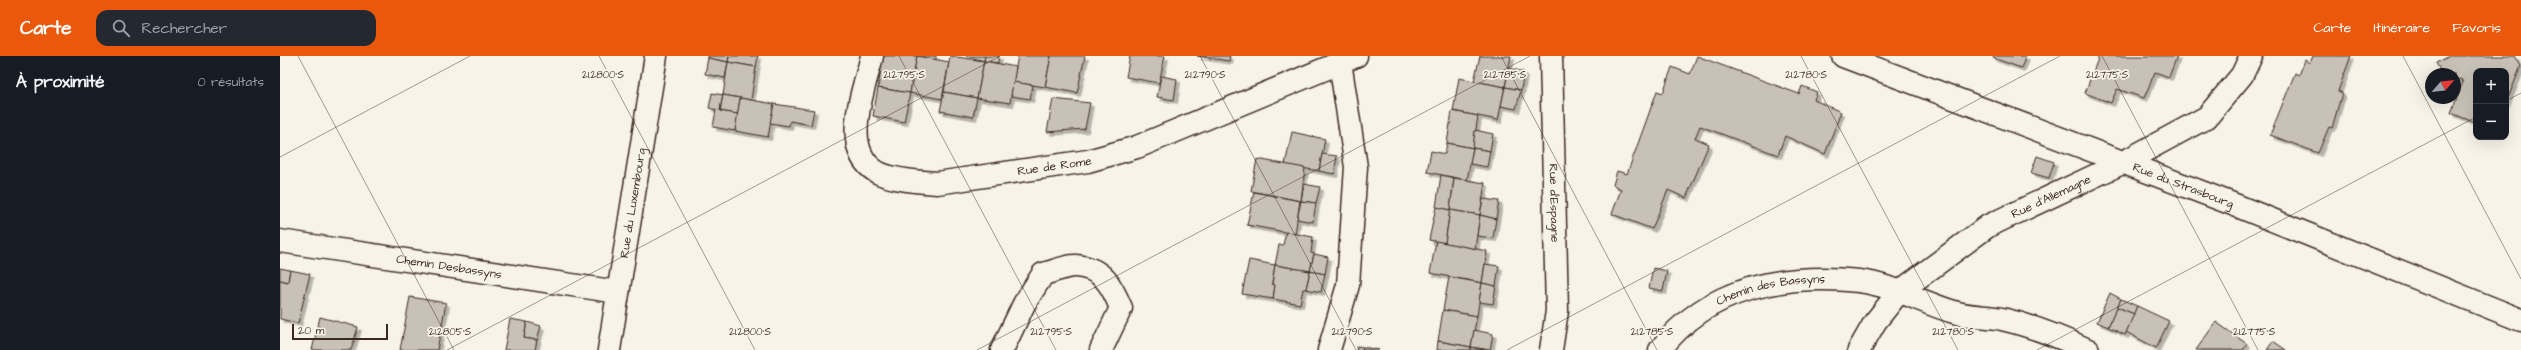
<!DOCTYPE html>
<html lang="fr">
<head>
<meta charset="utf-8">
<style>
	:root { --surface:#171b24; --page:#242831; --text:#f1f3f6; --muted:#9ea1a6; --line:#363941; --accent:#ea580c }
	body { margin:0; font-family:"Architects Daughter",sans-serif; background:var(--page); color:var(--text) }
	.controls { position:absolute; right:12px; top:12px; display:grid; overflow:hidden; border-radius:8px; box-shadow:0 4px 16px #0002 }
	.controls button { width:36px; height:36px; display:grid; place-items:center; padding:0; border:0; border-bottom:1px solid var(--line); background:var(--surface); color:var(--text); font:20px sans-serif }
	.compass { position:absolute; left:2145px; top:12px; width:36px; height:36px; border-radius:50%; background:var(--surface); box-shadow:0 4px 16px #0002; rotate:62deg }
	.scale { position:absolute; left:12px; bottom:10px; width:96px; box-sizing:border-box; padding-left:4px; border:2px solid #3b2a1e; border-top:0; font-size:11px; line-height:14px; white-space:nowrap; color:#3b2a1e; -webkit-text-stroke:3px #f7f3e8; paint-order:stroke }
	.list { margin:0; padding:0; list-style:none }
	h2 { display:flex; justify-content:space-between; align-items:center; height:52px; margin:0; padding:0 16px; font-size:17px }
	h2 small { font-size:13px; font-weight:400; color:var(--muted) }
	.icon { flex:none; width:22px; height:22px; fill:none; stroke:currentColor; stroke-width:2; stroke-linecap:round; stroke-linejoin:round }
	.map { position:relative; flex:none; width:2241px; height:294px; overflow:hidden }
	header { display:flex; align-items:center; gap:24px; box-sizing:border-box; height:56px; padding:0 20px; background:var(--accent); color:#fff }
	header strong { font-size:19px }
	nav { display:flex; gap:22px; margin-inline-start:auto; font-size:14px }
	.search { width:280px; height:36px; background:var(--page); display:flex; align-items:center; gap:10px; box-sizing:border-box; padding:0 14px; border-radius:12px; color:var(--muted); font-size:15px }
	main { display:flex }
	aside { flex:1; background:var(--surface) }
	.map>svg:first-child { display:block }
	.building { fill:#c8c1b6; stroke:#3b2a1e; filter:url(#shadow) }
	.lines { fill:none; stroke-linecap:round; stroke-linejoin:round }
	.minor-casing { stroke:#3b2a1e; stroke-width:25 }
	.minor { stroke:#f7f3e8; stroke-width:22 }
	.ticks { fill:none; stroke:#3b2a1e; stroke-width:1; stroke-opacity:0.45 }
	.labels { text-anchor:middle; stroke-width:3.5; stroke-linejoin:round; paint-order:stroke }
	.street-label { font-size:12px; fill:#3b2a1e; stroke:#f7f3e8 }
	.ticks-label { font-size:10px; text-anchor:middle; fill:#3b2a1e; stroke:#f7f3e8; stroke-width:3.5; stroke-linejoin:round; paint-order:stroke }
</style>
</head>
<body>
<header>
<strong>Carte</strong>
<div class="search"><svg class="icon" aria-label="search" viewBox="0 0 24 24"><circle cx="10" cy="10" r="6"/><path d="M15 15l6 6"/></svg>Rechercher</div>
<nav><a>Carte</a><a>Itinéraire</a><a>Favoris</a></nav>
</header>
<main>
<aside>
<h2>À proximité<small>0 résultats</small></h2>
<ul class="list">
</ul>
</aside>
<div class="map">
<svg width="2241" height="294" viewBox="0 0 2241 294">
	<defs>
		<filter id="shadow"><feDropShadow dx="3.5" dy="3.5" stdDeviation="0" flood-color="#0004"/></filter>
	</defs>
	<rect width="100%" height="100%" fill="#f7f3e8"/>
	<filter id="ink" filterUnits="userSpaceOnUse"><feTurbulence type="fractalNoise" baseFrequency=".025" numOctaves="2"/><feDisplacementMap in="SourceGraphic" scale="8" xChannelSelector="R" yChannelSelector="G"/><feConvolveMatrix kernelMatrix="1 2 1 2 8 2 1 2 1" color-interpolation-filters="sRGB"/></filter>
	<g filter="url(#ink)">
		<g class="building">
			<polygon points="428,0 449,0 448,6 428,2"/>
			<polygon points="449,0 478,0 476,11 448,6"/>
			<polygon points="603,0 637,0 630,37 598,32"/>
			<polygon points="637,0 656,0 656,4"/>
			<polygon points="637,0 669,6 662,43 630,37"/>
			<polygon points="670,0 704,5 697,42 664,36"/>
			<polygon points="686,0 705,0 704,5"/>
			<polygon points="705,0 719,0 718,7 704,5"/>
			<polygon points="738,0 771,0 765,31 733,26"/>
			<polygon points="771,0 805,0 797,37 765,31"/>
			<polygon points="850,0 885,0 879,27 846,21"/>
			<polygon points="917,0 950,0 949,5"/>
			<polygon points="1200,0 1231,0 1225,31 1194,25"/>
			<polygon points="1417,0 1519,38 1522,30 1537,36 1534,44 1561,56 1545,98 1505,80 1498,99 1420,70 1415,82 1429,88 1406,142 1388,134 1372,173 1332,158 1341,133 1333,129 1337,115 1347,118 1377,35 1383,37 1392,11 1410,18"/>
			<polygon points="1714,0 1746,0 1741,12 1713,2"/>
			<polygon points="1819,0 1897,0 1889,21 1875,16 1864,42 1837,33 1831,47 1805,37"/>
			<polygon points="2033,0 2071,0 2058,35 2062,37 2052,72 2049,71 2038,97 1990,79 2015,17 2019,19 2025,4 2030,7"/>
			<polygon points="2170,0 2235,0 2241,10 2226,47 2226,15 2196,15 2196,67 2171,57 2183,26 2181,23 2175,25 2175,18 2162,18 2156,7"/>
			<polygon points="428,2 448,6 445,22 425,18"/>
			<polygon points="704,5 736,11 730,47 697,42"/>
			<polygon points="448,6 476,11 471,44 443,39"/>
			<polygon points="1229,12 1244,16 1241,34 1225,31"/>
			<polygon points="881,20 897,23 894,44 877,41"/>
			<polygon points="1179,22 1225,31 1218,64 1173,55"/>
			<polygon points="733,26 753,29 750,43 731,40"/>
			<polygon points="1225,31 1241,34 1236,53 1221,50"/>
			<polygon points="598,32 630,37 624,66 593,60"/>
			<polygon points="664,36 697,42 693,61 660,55"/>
			<polygon points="432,37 443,39 440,55 458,58 455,75 433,71 436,54 429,52"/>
			<polygon points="443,39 460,42 458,58 440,55"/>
			<polygon points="460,42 494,48 488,81 455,75"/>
			<polygon points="773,43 810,47 805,73 767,76"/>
			<polygon points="494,48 534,54 531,69 510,65 509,70 490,67"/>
			<polygon points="1172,55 1198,60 1193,92 1167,87"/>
			<polygon points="1195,74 1213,78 1210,95 1193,92"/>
			<polygon points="1012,76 1045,83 1039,115 1005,109"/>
			<polygon points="1167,87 1193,92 1187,124 1147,116 1151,95 1165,98"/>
			<polygon points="1193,92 1210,95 1207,111 1190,108"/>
			<polygon points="1042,98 1057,100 1054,118 1039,115"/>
			<polygon points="1757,100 1774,106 1769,122 1751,117"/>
			<polygon points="977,103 1025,112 1021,145 971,135"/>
			<polygon points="1161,119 1174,122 1170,154 1156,151"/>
			<polygon points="1174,122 1205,127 1200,159 1170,154"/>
			<polygon points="1024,128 1040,131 1036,147 1021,145"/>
			<polygon points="974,136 1020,145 1015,178 967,169"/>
			<polygon points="1203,143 1219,145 1216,163 1200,159"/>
			<polygon points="1021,145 1036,147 1033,166 1017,163"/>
			<polygon points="1156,151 1170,154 1165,187 1149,184"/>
			<polygon points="1170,154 1200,159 1195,193 1165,187"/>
			<polygon points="1200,159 1216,163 1213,182 1197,180"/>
			<polygon points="1006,176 1033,181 1031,197 1034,198 1030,215 995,209 999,189 1003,189"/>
			<polygon points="1156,185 1207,195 1202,227 1150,217"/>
			<polygon points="1034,198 1048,201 1045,218 1030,215"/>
			<polygon points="969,204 995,209 992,228 995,229 993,243 962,238"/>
			<polygon points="1205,208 1219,210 1216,230 1202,227"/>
			<polygon points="995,209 1030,215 1026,233 1023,233 1020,248 993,243 995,229 992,228"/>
			<polygon points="0,212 10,214 8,226 0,224"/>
			<polygon points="1373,212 1387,215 1383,235 1369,232"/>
			<polygon points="10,214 30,218 18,267 0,263 0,224 8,226"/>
			<polygon points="1030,215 1045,218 1041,236 1026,233"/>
			<polygon points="1169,221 1202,227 1197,260 1163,254"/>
			<polygon points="1202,227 1216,230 1213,248 1199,246"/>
			<polygon points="1830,237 1841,243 1828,271 1817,266"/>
			<polygon points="130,241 166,247 157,294 120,294"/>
			<polygon points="1841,243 1857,250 1854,258 1837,251"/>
			<polygon points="1857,250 1889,265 1876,292 1846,276"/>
			<polygon points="1837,251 1854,258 1845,279 1828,271"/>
			<polygon points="1163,254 1197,260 1191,291 1158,285"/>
			<polygon points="40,261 78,271 71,294 32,294"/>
			<polygon points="230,263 247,266 244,282 257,284 255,294 224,294"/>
			<polygon points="247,266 261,270 257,284 244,282"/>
			<polygon points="1936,266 1967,288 1963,294 1916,294"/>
			<polygon points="1194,274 1213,278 1210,294 1191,291"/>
			<polygon points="1158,285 1191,291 1191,294 1157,294"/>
			<polygon points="1993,285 2006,294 1987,294"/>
			<polygon points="1077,290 1083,291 1082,294 1076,294"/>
			<polygon points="1083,291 1099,294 1082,294"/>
			<polygon points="1191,291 1205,294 1191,294"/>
		</g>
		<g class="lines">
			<defs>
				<g id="minor">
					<path id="s1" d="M 592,0 C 584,34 559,94 597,116 C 611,124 641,126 657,127 L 808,105 L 857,91 L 1076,0"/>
					<path id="s2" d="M 1271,0 L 1277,255 L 1271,294"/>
					<path id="s3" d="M 1563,0 L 1950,147 L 2241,264"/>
					<path id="s4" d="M 0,185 L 338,236"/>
					<path id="s5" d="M 329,294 L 376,0"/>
					<path d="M 722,294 L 744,248 L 763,218 C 773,216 787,209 796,210 C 823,212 832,230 841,252 L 821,294"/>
					<polyline points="1049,294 1068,229 1076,111 1060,6"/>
					<path id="s6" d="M 1380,294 C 1427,231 1505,217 1579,225 C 1612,229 1643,247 1674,256 C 1690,261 1707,260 1722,263 C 1753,270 1780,281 1808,294"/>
					<path id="s7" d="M 1579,294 L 1595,266 L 1619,236 L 1708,170 L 1842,107 L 1927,61 L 1962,19 L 1971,0"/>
				</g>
			</defs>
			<use href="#minor" class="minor-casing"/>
			<use href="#minor" class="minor"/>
		</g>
	</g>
	<path class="ticks" d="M 18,0 L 174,294M 319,0 L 475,294M 619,0 L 776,294M 920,0 L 1076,294M 1221,0 L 1377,294M 1521,0 L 1678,294M 1822,0 L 1978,294M 2123,0 L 2241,223M 2226,45 L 2241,37M 0,101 L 190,0M 167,294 L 720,0M 697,294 L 1250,0M 1227,294 L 1780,0M 1757,294 L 2196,61"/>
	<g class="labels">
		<g class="street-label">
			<text dy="4" stroke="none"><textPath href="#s1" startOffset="305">Rue de Rome</textPath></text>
			<text dy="4" stroke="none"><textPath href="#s3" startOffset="364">Rue du Strasbourg</textPath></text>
			<text dy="4" stroke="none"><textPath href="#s7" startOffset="251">Rue d'Allemagne</textPath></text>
			<text dy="4" stroke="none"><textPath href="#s5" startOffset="149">Rue du Luxembourg</textPath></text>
			<text dy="4" stroke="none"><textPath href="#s2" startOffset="147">Rue d'Espagne</textPath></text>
			<text dy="4" stroke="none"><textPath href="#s4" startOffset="171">Chemin Desbassyns</textPath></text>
			<text dy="4" stroke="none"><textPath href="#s6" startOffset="131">Chemin des Bassyns</textPath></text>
		</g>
	</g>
	<g class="ticks-label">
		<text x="323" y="22">21.2800°S</text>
		<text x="624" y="22">21.2795°S</text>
		<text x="925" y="22">21.2790°S</text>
		<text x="1225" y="22">21.2785°S</text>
		<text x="1526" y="22">21.2780°S</text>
		<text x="1827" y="22">21.2775°S</text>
		<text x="170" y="279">21.2805°S</text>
		<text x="470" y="279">21.2800°S</text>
		<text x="771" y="279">21.2795°S</text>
		<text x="1072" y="279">21.2790°S</text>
		<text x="1372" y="279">21.2785°S</text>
		<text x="1673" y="279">21.2780°S</text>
		<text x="1974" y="279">21.2775°S</text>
	</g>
</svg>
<div class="controls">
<button>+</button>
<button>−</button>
</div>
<svg class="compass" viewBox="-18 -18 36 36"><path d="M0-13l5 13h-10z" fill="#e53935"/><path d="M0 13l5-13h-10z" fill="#9ea1a6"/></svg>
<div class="scale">20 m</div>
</div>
</main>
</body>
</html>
